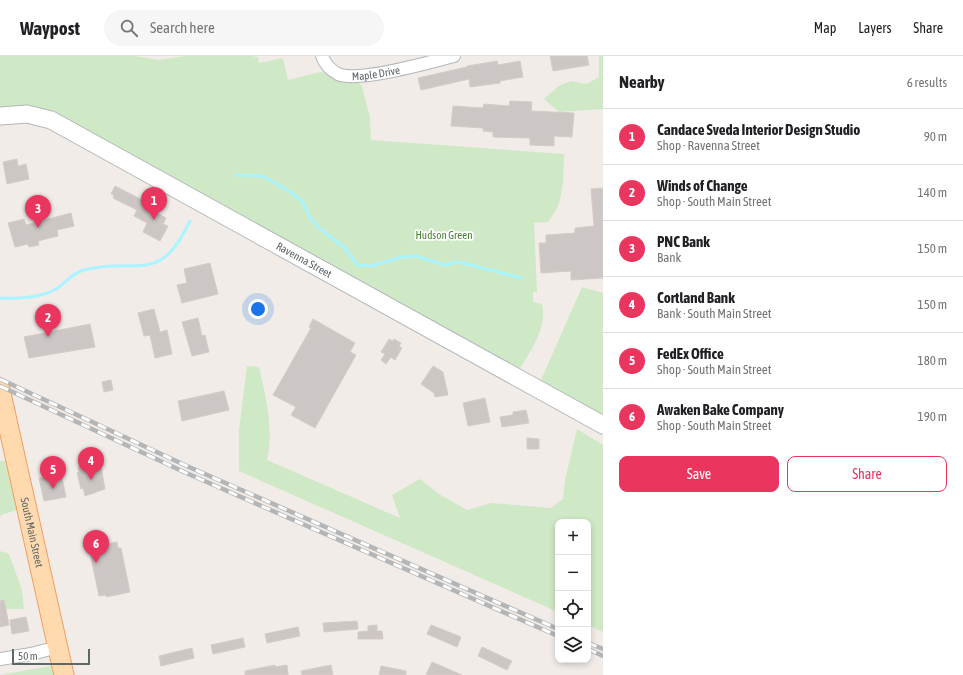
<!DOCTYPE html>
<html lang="en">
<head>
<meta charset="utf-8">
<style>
	:root { --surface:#fff; --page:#f6f6f6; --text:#202124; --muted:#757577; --line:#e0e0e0; --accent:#ea355e }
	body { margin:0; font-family:"Asap Condensed",sans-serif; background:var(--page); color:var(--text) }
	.controls { position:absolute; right:12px; bottom:12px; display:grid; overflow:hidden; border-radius:8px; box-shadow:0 2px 6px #0003 }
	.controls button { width:36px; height:36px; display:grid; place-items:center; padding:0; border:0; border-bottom:1px solid var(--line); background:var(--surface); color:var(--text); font:20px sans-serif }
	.scale { position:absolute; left:12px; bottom:10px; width:78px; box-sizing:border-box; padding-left:4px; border:2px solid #5f6668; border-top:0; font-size:11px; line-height:14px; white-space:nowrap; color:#5f6668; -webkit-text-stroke:3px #fff; paint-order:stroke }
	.you { position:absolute; left:258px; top:253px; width:14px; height:14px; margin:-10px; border:3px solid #fff; border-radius:50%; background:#1a73e8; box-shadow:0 0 0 6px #1a73e833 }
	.badge { display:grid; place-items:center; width:26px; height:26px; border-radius:50%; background:var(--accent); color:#fff; font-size:13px; font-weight:700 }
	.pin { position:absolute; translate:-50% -33px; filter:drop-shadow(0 1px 2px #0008) }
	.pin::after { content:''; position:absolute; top:21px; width:14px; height:12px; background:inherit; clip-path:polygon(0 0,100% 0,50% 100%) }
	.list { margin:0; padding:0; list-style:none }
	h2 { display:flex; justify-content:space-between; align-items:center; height:52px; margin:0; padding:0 16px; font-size:17px }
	h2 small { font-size:13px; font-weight:400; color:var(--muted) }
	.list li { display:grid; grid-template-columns:26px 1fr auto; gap:12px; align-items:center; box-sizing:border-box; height:56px; padding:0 16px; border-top:1px solid var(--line) }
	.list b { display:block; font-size:15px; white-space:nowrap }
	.list p { margin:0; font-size:13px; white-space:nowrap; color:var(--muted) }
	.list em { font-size:13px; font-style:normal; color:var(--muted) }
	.actions { display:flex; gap:8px; padding:12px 16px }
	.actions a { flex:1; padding:9px 0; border:1px solid var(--accent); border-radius:8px; text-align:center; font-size:14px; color:var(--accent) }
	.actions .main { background:var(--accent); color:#fff }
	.icon { flex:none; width:22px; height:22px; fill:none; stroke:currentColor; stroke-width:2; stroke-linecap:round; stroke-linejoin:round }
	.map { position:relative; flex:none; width:603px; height:619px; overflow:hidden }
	header { display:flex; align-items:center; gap:24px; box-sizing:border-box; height:56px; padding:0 20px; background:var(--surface); border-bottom:1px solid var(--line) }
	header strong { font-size:19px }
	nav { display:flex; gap:22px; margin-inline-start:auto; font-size:14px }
	.search { width:280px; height:36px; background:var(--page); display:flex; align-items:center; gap:10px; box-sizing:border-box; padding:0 14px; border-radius:22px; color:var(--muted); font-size:15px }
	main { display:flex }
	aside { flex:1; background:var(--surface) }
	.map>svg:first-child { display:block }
	.green { fill:#cfe8c5 }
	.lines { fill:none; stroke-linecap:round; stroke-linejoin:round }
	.stream { stroke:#aaf4ff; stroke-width:3 }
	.building { fill:#ccc7c5; stroke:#d6ccc6 }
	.street-casing { stroke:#b3b8ba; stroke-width:14 }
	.secondary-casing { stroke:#b2b7ba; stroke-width:19 }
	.primary-casing { stroke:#f29d60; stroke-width:21 }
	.street { stroke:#fff; stroke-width:12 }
	.secondary { stroke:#fff; stroke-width:17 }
	.primary { stroke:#ffdaaf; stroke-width:19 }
	.rail-casing { stroke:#b4b5b6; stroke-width:4.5 }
	.rail { stroke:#fff; stroke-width:3; stroke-dasharray:9; stroke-linecap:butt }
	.labels { text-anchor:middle; stroke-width:3.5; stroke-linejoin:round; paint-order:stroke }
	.street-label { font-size:11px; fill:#5f6668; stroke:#fff }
	.park-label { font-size:11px; fill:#488234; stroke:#fff }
</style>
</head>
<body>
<header>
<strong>Waypost</strong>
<div class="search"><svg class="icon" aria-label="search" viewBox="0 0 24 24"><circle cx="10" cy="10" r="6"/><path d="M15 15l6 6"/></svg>Search here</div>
<nav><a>Map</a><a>Layers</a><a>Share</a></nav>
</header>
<main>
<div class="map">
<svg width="603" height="619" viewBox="0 0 603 619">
	<rect width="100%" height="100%" fill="#f1ece8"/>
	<g class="green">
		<path d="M 0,0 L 135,0 L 158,4 L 185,0 L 251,0 L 258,1 L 259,7 L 283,2 L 288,24 L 320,16 L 327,17 L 332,22 L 360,27 L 362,31 L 370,61 L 371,84 L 564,98 C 563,122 565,147 548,166 L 534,167 L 537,236 L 533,236 L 533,246 L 542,248 C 548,274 527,300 515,321 L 51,64 L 0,60 Z"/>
		<polygon points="599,0 603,0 603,53 559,56 544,43 559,30 570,25 587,28 599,21"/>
		<polygon points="582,231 603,237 603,368 537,333"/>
		<path d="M 247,310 L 259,311 C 266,341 274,373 267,404 L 400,462 L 392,439 L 420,423 L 439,438 L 467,454 L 491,447 L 551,452 L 563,443 L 565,424 L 577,373 L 603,389 L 603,576 L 588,569 L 588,466 L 558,466 L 558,556 L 239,415 L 239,374 Z"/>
		<polygon points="16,404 26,451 1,459 0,462 0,405"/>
		<polygon points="0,495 9,498 22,534 24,553 0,553"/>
		<polygon points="61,606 64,619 0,619 50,610"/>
	</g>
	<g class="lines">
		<g class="stream">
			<polyline points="236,119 263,120 289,135 303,146 309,160 318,171 346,193 357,209 371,210 402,201 416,200 445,209 459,206 521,222"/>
			<path d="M 0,242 C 19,243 43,242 59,231 C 67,225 73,217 84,214 C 138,200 159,231 190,165"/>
		</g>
	</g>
	<g class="building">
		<polygon points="550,0 587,0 589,9 553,15"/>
		<polygon points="497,5 498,9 520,5 523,21 500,25 500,27 470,31 469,23 421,34 418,22 467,11 467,10"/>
		<polygon points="510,45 532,46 531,55 574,57 572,81 554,80 554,90 530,89 530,82 493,81 493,76 483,75 483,72 451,70 453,50 483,52 484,48 509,50"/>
		<polygon points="17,103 18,110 26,108 29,123 7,128 3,106"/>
		<polygon points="115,130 158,152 156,156 166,162 163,168 168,170 160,185 143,176 147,167 134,160 137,154 113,142 114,139 111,138"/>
		<polygon points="603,132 603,222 571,224 571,215 541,217 539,187 546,187 546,179 575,177 575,172 594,170 591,133"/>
		<polygon points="71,157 74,170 57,174 58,180 38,185 39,189 29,191 28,188 15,191 8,167 24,163 26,169"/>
		<polygon points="210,207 218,238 182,247 177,229 187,227 184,213"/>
		<polygon points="154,253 160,276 167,274 172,298 155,302 150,279 144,280 138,257"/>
		<polygon points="198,262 202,280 205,279 209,296 192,300 182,266"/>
		<polygon points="313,263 355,287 350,296 356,299 315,372 291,359 296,351 273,339 311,272 309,271"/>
		<polygon points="90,268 95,291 29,302 24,281"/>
		<polygon points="389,283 393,285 394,283 401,287 399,290 402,292 395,304 391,301 386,308 381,304 385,298 381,296"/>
		<polygon points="433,310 443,316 448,339 435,341 434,337 421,328"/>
		<polygon points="111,324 113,334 104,336 102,326"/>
		<polygon points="224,335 229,354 182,365 178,345"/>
		<polygon points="485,342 490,366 468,370 463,347"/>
		<polygon points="526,354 529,367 502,371 500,361 513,359 513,356"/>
		<polygon points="527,382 539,383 539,393 527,393"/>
		<polygon points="91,409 92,413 101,411 105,433 85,440 83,432 81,433 77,417 79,416 78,411"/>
		<polygon points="61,417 66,441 44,445 39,422"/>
		<polygon points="106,483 107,488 117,486 118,492 121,492 130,536 106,541 106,539 99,540 88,487"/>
		<polygon points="4,544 9,569 0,571 0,545"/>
		<polygon points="26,561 29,575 12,578 10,564"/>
		<polygon points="357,565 358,573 324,576 323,567"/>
		<polygon points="377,569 377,575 382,575 383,583 358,583 358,576 368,575 368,570"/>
		<polygon points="431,569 461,581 457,591 427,578"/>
		<polygon points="298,571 300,580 267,587 265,578"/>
		<polygon points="243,582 245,591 213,598 211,589"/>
		<polygon points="482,591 512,605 507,614 478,600"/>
		<polygon points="192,592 194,602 161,610 159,600"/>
		<polygon points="432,606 462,619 426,619"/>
		<polygon points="275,609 275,611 287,609 288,619 245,619 245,615"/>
		<polygon points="331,609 333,619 302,619 301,615"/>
		<polygon points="381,610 406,615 406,619 379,619"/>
	</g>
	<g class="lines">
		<defs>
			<g id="street">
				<path id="s1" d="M 322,0 C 325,8 330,14 338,18 C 358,27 430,6 454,0"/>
				<polyline points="0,603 31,598 58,591"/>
			</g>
			<g id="secondary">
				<path id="s2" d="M 0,60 L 27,58 L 51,64 L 603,369"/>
			</g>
			<g id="primary">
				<path id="s3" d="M 0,333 L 64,619"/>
			</g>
		</defs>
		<use href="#street" class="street-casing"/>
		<use href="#secondary" class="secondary-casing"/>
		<use href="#primary" class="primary-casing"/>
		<use href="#street" class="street"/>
		<use href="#secondary" class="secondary"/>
		<use href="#primary" class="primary"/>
		<defs>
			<g id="rail">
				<polyline points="0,323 189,411 558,573"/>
				<polyline points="0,330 184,416 558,580"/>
				<polyline points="588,587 603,593"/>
				<polyline points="588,593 603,600"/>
			</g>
		</defs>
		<use href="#rail" class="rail-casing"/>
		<use href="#rail" class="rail"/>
	</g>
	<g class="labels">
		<g class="street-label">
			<text dy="4" stroke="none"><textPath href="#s1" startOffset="63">Maple Drive</textPath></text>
			<text dy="4" stroke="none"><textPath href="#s2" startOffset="341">Ravenna Street</textPath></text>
			<text dy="4" stroke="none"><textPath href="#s3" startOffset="147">South Main Street</textPath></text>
		</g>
		<g class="park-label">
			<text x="444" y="183">Hudson Green</text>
		</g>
	</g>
</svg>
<div class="controls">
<button>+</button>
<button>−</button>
<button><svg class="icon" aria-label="locate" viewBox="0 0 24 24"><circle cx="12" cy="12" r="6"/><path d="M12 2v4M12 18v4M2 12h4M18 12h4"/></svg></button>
<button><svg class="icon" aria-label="layers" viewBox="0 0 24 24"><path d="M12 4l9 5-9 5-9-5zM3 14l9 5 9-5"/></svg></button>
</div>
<div class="scale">50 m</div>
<div class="you"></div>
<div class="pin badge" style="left:154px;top:164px">1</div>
<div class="pin badge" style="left:48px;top:281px">2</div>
<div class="pin badge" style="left:38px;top:172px">3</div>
<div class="pin badge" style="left:91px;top:424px">4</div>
<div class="pin badge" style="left:53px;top:433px">5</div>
<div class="pin badge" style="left:96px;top:507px">6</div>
</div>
<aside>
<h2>Nearby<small>6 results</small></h2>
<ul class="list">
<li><span class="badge">1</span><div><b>Candace Sveda Interior Design Studio</b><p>Shop · Ravenna Street</p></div><em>90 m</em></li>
<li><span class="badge">2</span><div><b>Winds of Change</b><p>Shop · South Main Street</p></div><em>140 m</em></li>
<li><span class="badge">3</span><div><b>PNC Bank</b><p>Bank</p></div><em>150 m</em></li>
<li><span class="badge">4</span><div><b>Cortland Bank</b><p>Bank · South Main Street</p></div><em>150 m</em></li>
<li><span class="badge">5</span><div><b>FedEx Office</b><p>Shop · South Main Street</p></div><em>180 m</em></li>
<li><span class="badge">6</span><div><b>Awaken Bake Company</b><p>Shop · South Main Street</p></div><em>190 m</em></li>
</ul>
<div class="actions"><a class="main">Save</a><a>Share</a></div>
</aside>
</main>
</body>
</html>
